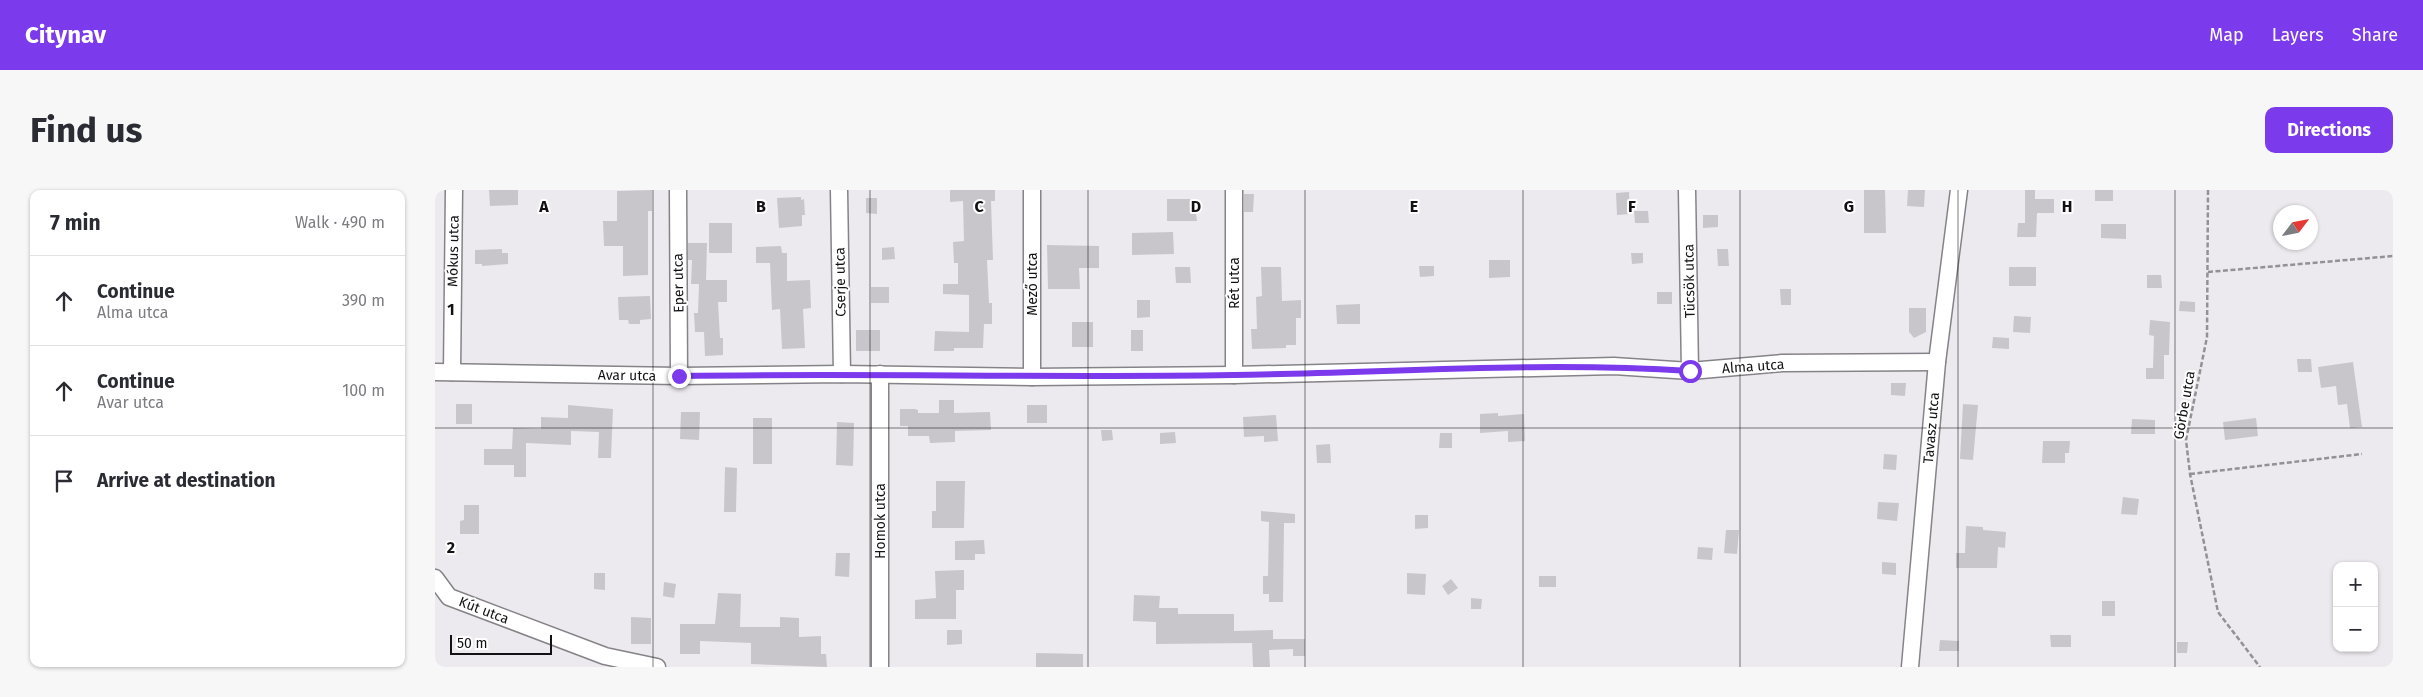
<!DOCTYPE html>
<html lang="en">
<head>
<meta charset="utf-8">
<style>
	:root { --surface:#fff; --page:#f7f7f7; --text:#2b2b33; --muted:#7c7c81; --line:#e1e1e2; --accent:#7c3aed }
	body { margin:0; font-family:"Fira Sans",sans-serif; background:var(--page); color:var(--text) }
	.controls { position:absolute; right:15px; bottom:15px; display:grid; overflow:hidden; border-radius:10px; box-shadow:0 1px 4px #0004 }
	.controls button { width:45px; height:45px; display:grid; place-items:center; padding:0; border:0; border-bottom:1px solid var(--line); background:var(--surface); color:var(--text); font:25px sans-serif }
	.compass { position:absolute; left:1838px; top:15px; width:45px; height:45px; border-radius:50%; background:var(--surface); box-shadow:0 1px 4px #0004; rotate:58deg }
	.scale { position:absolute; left:15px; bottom:12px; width:102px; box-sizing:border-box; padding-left:5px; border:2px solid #121113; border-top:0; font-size:14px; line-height:18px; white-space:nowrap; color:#121113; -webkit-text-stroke:4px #fff; paint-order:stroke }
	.stop { position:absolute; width:15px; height:15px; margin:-11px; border:4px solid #7c3aed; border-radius:50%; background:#fff }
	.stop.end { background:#7c3aed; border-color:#fff; box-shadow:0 1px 5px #0008 }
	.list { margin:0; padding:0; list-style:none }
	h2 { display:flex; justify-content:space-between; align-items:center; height:65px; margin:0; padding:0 20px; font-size:21px }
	h2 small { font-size:16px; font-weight:400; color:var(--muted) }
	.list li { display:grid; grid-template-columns:32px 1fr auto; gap:15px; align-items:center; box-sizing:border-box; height:90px; padding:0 20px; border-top:1px solid var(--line) }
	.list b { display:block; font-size:19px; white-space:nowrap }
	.list p { margin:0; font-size:16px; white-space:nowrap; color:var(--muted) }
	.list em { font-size:16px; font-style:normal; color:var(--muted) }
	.icon { flex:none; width:28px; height:28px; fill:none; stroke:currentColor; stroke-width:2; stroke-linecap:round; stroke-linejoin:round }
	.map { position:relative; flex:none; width:1958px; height:477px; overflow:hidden; border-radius:10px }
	header { display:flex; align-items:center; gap:30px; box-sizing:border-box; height:70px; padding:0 25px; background:var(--accent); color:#fff }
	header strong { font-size:24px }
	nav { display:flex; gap:28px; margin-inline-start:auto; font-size:18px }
	.intro { display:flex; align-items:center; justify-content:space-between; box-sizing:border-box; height:120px; padding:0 30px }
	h1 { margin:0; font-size:35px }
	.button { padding:12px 22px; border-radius:10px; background:var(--accent); color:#fff; font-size:18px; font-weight:700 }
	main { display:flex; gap:30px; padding:0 30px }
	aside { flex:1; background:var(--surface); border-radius:10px; box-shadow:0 1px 4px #0004 }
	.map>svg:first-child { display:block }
	.building { fill:#c9c6cb }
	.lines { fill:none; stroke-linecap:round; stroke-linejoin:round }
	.minor-casing { stroke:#868388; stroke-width:19 }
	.path { stroke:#949195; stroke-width:2.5; stroke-dasharray:5 2.5; stroke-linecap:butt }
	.minor { stroke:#fff; stroke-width:16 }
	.route { stroke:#7c3aed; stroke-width:6 }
	.grid { fill:none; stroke:#121113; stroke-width:1; stroke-opacity:0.55 }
	.labels { text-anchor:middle; stroke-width:4; stroke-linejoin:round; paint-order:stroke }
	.street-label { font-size:14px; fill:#121113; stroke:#fff }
	.grid-label { font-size:16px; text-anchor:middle; font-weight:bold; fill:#121113; stroke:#fff; stroke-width:4; stroke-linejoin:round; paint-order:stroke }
</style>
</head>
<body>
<header>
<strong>Citynav</strong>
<nav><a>Map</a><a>Layers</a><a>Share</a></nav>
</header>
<div class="intro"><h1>Find us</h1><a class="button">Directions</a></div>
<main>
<aside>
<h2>7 min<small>Walk · 490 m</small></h2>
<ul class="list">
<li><svg class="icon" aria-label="ahead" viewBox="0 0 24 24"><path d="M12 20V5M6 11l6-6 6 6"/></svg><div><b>Continue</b><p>Alma utca</p></div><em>390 m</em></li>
<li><svg class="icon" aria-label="ahead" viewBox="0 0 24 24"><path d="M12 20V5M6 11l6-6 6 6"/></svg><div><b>Continue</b><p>Avar utca</p></div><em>100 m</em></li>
<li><svg class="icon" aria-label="arrive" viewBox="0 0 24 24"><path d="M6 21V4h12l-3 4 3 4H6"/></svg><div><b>Arrive at destination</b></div></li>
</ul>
</aside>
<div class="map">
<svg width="1958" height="477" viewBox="0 0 1958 477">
	<rect width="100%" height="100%" fill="#edeaef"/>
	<g class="building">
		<polygon points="54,0 83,0 83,15 55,16"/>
		<polygon points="217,0 217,21 213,21 213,85 188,86 188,56 169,56 168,31 182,31 182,1"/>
		<polygon points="515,0 560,0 560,11 556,11 558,70 552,70 554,113 557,113 557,134 549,134 548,158 519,158 519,161 499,161 500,141 534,142 534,105 508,104 508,94 523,94 523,73 519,73 518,52 529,51 528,11 515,12"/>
		<polygon points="1429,0 1450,0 1451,43 1429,43"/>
		<polygon points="1473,0 1490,0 1489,17 1472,16"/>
		<polygon points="1590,0 1600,0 1600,9 1619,9 1619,23 1602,23 1601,47 1582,47 1583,33 1590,33"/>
		<rect x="1660" y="0" width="18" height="11"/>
		<polygon points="1194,2 1195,24 1182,25 1181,3"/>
		<polygon points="809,4 819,4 818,22 809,22"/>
		<polygon points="366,7 366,10 369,9 370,25 367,25 367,36 344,38 342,8"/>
		<polygon points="431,8 442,8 442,24 431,23"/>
		<polygon points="732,9 759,9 762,31 732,31"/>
		<polygon points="1199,21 1213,21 1214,33 1200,33"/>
		<polygon points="1268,25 1283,25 1283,37 1268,38"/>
		<rect x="274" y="33" width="23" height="30"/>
		<polygon points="1666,34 1691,34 1691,49 1666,48"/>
		<polygon points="738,42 739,64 697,65 697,43"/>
		<polygon points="253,53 272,53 271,90 292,90 292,112 283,112 285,148 288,148 288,165 270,166 269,142 260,142 259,123 263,123 264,94 256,94 257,70 253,70"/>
		<polygon points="612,55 664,56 664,78 644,78 645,99 613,99"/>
		<polygon points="346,56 347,63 352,63 352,91 375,90 376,118 368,119 370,158 347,159 345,119 337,120 335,73 321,73 321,57"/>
		<polygon points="459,57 460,69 447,70 447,58"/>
		<polygon points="67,59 67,63 73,63 73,74 47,76 47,74 40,74 40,60"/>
		<polygon points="1282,59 1293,59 1294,76 1283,76"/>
		<polygon points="1196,63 1208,63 1208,73 1197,74"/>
		<polygon points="1054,70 1075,70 1075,87 1054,88"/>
		<polygon points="984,76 999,76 999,86 985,87"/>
		<polygon points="740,77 755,77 756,93 741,93"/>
		<polygon points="826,77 846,77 847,111 866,110 866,128 861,128 861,155 851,155 851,158 817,159 816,139 822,139 821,107 827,106"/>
		<rect x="1574" y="77" width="27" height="19"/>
		<polygon points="1712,85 1726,85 1727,98 1712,98"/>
		<rect x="436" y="97" width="18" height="16"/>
		<polygon points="1345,99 1356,99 1356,115 1346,115"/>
		<rect x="1222" y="102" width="15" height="12"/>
		<polygon points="215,106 216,129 205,130 205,134 194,134 193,130 184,130 183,107"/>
		<polygon points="702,110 715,110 715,127 702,128"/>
		<polygon points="1745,111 1760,112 1760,122 1744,121"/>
		<polygon points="925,114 925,134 902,134 901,115"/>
		<polygon points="1474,118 1491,118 1491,142 1479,148 1474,142"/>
		<polygon points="1579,126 1596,127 1595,143 1578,142"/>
		<polygon points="1715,130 1735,132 1734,165 1729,165 1729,189 1711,189 1711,178 1718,178 1719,146 1714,145"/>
		<rect x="637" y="132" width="21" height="25"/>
		<rect x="421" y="140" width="24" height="21"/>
		<rect x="696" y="140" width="12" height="21"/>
		<polygon points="1558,147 1574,148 1574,159 1557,158"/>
		<polygon points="1862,169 1876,169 1877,182 1863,182"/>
		<polygon points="1918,172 1927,237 1915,238 1912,214 1903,215 1901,196 1886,198 1883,177"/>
		<polygon points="1456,193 1471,193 1470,206 1456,205"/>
		<polygon points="504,210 519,210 519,223 555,222 556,240 520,241 520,252 495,253 494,246 473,246 473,236 465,236 465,219 480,219 483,220 483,223 504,223"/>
		<rect x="21" y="214" width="16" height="20"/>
		<polygon points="1528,214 1543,215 1538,270 1525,269"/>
		<polygon points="133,215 178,219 176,268 163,268 164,242 136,241 136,255 91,253 91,287 79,287 79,275 49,275 49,259 77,259 78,238 106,239 106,227 133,228"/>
		<rect x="592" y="215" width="20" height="18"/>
		<polygon points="246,222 265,222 264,250 245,249"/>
		<polygon points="1063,223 1063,226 1089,224 1090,251 1073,252 1073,241 1045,243 1045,224"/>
		<polygon points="841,225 843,251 829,252 829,246 809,247 808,227"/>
		<rect x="318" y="228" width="19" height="46"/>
		<polygon points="1821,228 1823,246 1790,250 1788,232"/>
		<polygon points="1697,229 1720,230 1720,244 1696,244"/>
		<polygon points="402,232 419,233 418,276 401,275"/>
		<polygon points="666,240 677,240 678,250 667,251"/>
		<polygon points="740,242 741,253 725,254 725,243"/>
		<polygon points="1005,243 1017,243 1017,258 1004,258"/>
		<polygon points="1608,251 1635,251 1634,263 1630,263 1630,273 1607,273"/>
		<polygon points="895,254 896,273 882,273 881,255"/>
		<polygon points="1449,264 1462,265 1461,280 1448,279"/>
		<polygon points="290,277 302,278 301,322 289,322"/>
		<polygon points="501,291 530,291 529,338 497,338 497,321 501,321"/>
		<polygon points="1688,307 1704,309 1702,325 1686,324"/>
		<polygon points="1443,312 1464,313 1462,331 1442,329"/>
		<polygon points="29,315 44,315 44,344 25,344 25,331 29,330"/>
		<polygon points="826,321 860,324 860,333 849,333 848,412 834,412 834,404 828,404 828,386 833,386 834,332 826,331"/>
		<polygon points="980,325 993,325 993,338 980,339"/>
		<polygon points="1531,336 1548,337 1548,340 1571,342 1570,358 1563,357 1562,378 1521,378 1521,363 1530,363"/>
		<polygon points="1291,340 1304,340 1302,364 1289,363"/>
		<polygon points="549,350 550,364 540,364 540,370 520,370 520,351"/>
		<polygon points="1263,357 1278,358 1277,370 1262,369"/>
		<polygon points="401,363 415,363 414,387 400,386"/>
		<polygon points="1447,372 1461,373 1461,385 1447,384"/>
		<polygon points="529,380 529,400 521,400 521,429 480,429 480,410 501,408 500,381"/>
		<polygon points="159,383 170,383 170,400 159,399"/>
		<polygon points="972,383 991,384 990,405 972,404"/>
		<rect x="1104" y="386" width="17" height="11"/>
		<polygon points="1016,389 1023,398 1013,405 1007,396"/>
		<polygon points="229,392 241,394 239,408 228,406"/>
		<polygon points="283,403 306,404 305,437 345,437 345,427 364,428 364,447 386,446 386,464 391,464 392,477 316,474 316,453 265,451 265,464 245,464 245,434 280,434"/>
		<polygon points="699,405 725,406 724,418 743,418 743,424 799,424 799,441 838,440 838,449 870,449 870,466 858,466 858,459 834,460 835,477 818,477 817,453 721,454 721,432 698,431"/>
		<polygon points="1036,408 1047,409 1046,419 1036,419"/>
		<rect x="1667" y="411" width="13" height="15"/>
		<polygon points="196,427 216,428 216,454 196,454"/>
		<polygon points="512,440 527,440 527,454 512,455"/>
		<polygon points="1615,445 1636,445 1636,457 1616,457"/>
		<polygon points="1505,450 1524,451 1524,461 1504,461"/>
		<polygon points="1742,452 1753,452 1752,463 1742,463"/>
		<polygon points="601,463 648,464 648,477 601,477"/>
	</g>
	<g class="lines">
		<defs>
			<g id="minor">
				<polyline points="243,0 244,186"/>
				<polyline points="404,0 407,184"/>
				<polyline points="1252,0 1255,181"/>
				<polyline points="0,182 244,186 407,184 597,187 799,185 1179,176 1255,181 1347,173 1502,172"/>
				<polyline points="17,182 19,0"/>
				<polyline points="445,184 445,477"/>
				<polyline points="799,185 799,0"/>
				<polyline points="597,187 597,0"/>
				<polyline points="0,388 14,407 170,466 222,477"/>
				<polyline points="1475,477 1502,172 1524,0"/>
			</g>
		</defs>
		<use href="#minor" class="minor-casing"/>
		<g class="path">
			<polyline points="1773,0 1772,147 1751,250 1755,284 1783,422 1825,477"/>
			<polyline points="1773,82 1958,66"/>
			<polyline points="1755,284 1927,264"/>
		</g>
		<use href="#minor" class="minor"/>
	</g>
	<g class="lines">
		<path class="route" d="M 244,186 C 429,183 613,188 798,185 C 950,183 1103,171 1255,181"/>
	</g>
	<path class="grid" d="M 218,0 L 218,477M 435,0 L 435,477M 653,0 L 653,477M 870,0 L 870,477M 1088,0 L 1088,477M 1305,0 L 1305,477M 1523,0 L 1523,477M 1740,0 L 1740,477M 0,238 L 1958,238"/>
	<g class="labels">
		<g class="street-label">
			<text transform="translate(18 61) rotate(-89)" y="5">Mókus utca</text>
			<text transform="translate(1254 91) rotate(-91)" y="5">Tücsök utca</text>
			<text transform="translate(405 92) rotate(-91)" y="5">Cserje utca</text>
			<text transform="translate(243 93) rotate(-91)" y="5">Eper utca</text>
			<text transform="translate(799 93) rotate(-90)" y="5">Rét utca</text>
			<text transform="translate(597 94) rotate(-90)" y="5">Mező utca</text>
			<text transform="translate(1318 176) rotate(-4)" y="5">Alma utca</text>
			<text transform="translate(192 185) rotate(1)" y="5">Avar utca</text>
			<text transform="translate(1749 215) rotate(-80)" y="5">Görbe utca</text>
			<text transform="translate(1496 238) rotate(-85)" y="5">Tavasz utca</text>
			<text transform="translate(445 331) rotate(-90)" y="5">Homok utca</text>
			<text transform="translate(49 420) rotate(21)" y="5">Kút utca</text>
		</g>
	</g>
	<g class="grid-label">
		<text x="109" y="22">A</text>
		<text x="326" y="22">B</text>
		<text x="544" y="22">C</text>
		<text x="761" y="22">D</text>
		<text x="979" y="22">E</text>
		<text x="1197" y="22">F</text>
		<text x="1414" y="22">G</text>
		<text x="1632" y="22">H</text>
		<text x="16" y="125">1</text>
		<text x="16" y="363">2</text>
	</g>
</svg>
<div class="controls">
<button>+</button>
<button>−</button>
</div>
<svg class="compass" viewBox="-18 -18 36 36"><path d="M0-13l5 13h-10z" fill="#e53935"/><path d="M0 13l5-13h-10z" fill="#7c7c81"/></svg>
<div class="scale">50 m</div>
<div class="stop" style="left:1255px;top:181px"></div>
<div class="stop end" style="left:244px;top:186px"></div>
</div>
</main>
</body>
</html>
